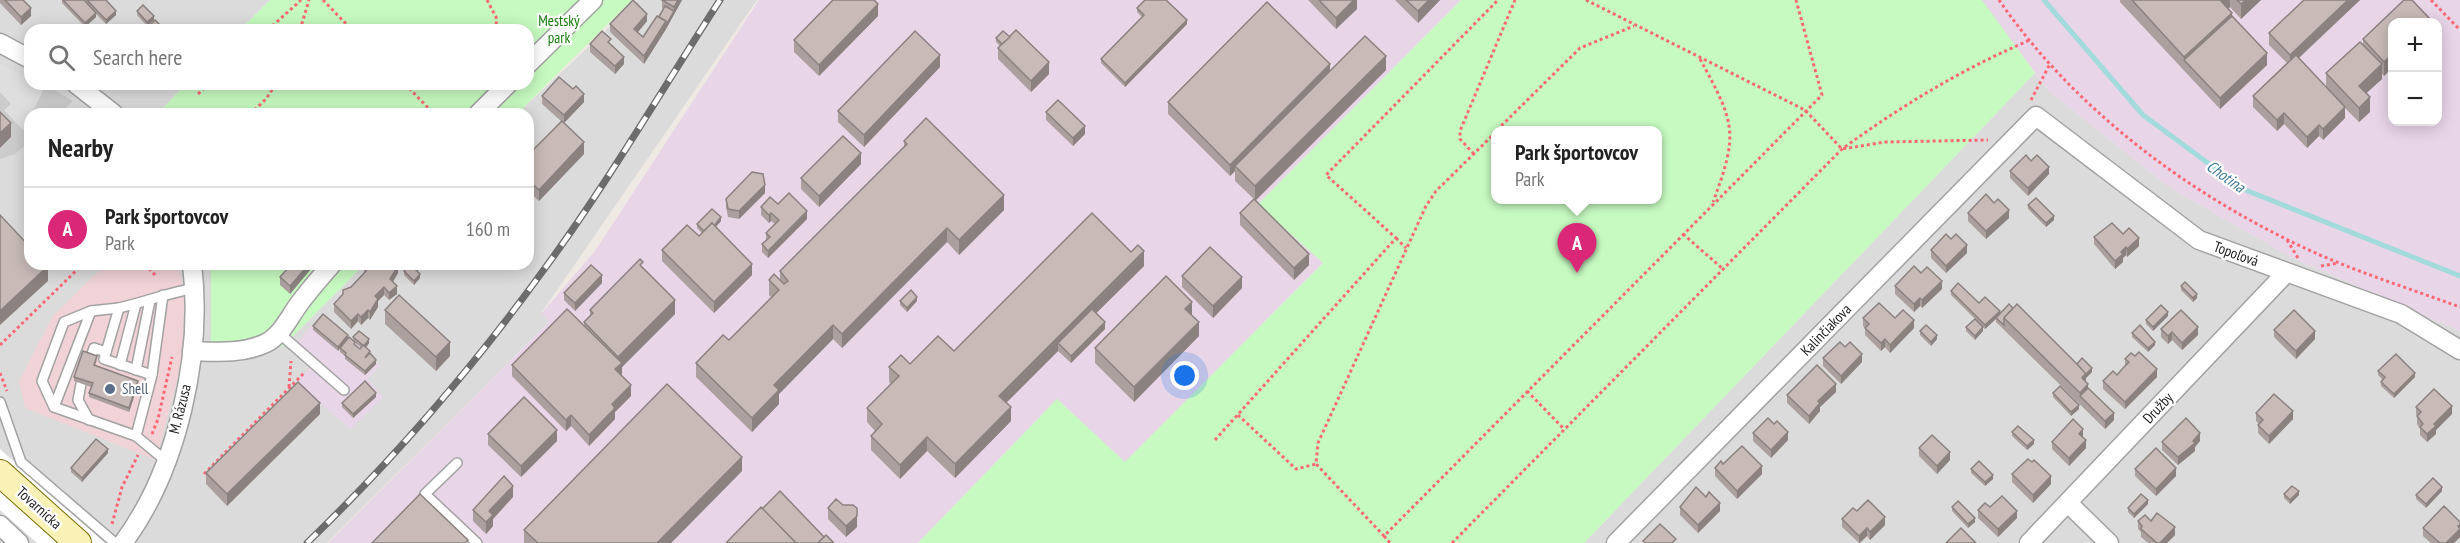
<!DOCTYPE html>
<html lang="en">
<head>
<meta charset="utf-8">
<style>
	:root { --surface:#fff; --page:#f6f6f6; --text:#222; --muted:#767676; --line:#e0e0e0; --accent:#db2777 }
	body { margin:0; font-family:"PT Sans Narrow",sans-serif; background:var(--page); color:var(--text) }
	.controls { position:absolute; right:18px; top:18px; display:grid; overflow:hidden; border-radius:12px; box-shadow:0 3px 15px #0003 }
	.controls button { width:54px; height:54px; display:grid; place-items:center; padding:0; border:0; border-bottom:2px solid var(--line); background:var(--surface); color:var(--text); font:30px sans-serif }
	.you { position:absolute; left:1185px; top:376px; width:21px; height:21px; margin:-15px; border:4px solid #fff; border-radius:50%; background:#1a73e8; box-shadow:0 0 0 9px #1a73e833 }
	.badge { display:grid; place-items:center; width:39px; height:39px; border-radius:50%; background:var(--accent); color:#fff; font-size:20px; font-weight:700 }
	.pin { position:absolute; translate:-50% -50px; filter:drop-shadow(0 2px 3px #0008) }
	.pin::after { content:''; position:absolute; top:32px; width:21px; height:18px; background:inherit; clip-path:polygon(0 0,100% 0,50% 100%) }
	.popup { position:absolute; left:1491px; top:126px; width:171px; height:78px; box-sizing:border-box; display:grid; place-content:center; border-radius:12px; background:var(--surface); filter:drop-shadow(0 2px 4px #0005); font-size:20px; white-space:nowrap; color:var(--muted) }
	.popup b { font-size:22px; color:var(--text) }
	.popup::after { content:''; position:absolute; left:50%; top:100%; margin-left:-12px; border:12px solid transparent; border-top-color:var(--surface) }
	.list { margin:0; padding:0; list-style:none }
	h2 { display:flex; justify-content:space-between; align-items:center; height:78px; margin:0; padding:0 24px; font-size:26px }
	h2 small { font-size:20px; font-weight:400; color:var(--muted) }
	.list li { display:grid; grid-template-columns:39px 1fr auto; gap:18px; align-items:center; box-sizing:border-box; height:84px; padding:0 24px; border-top:2px solid var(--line) }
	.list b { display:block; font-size:22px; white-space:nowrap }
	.list p { margin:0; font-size:20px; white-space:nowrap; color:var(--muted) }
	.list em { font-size:20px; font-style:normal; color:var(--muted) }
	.icon { flex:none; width:33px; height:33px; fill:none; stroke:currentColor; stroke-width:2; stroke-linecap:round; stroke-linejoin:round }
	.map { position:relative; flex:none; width:2460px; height:543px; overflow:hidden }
	.search { position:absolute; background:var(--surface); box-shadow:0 3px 15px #0003; left:24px; top:24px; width:510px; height:66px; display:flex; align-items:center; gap:15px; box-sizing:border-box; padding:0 21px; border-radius:18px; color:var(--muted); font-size:22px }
	.panel { position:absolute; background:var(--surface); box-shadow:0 3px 15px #0003; left:24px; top:108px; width:510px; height:162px; border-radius:18px }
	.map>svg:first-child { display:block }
	.residential { fill:#dcdbdb }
	.commercial { fill:#f0d2d7 }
	.industrial { fill:#e8d5e8; fill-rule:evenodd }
	.religious { fill:#ccc }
	.park { fill:#c6fac0; fill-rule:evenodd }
	.parking { fill:#dedede }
	.pier { fill:#fff }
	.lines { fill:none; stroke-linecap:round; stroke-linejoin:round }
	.stream { stroke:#a3dbdd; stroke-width:5 }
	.service-casing { stroke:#a2a2a2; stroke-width:12 }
	.minor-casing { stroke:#a2a2a2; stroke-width:21 }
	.secondary-casing { stroke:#766d03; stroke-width:28 }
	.path { stroke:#fb6874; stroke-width:3; stroke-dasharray:3 3; stroke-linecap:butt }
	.service { stroke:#fff; stroke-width:9 }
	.minor { stroke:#fff; stroke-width:18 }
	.secondary { stroke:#faf1b6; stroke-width:26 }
	.rail-casing { stroke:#6c6c6c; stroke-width:7 }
	.rail { stroke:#fff; stroke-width:4.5; stroke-dasharray:14; stroke-linecap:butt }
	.wall { fill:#aba09d; fill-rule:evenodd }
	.shaded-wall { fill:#8b8280 }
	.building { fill:#c7bab7; stroke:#8b8280; stroke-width:1.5 }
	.service-dot { fill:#5c6f8a; stroke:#fff; stroke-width:2 }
	.labels { text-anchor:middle; stroke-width:4.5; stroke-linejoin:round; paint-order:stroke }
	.park-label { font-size:15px; fill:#167d0a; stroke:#fff }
	.street-label { font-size:15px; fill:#1e1e1e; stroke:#fff }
	.service-label { font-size:15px; fill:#4e5e75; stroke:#fff; text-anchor:start }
	.water-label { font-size:16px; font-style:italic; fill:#417b97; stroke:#fff }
</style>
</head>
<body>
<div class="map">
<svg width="2460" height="543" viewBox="0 0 2460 543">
	<rect width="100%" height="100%" fill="#efe9e4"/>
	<g class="residential">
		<polygon points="0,0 270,0 240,30 30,30 30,84 186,84 157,114 30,114 30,264 211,264 211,337 282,347 365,264 528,264 528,114 517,114 638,0 757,0 542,312 549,322 327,543 0,543"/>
		<polygon points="2035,73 2050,92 2169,187 2289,256 2460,331 2460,543 1584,543"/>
	</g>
	<polygon class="commercial" points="106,264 179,264 184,301 183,358 156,460 25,408 19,381 53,316"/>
	<g class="industrial">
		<polygon points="759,0 1461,0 1258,204 1323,263 1124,463 1057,399 918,543 328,543 549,322 542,313 595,251"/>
		<path d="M 1980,0 L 2460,0 L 2460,331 L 2289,256 L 2169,187 L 2050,92 ZM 2392,22 L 2438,22 L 2438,122 L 2392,122 Z"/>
		<polygon points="324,313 380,366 367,379 383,397 350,429 296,382 314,363 294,345"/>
	</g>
	<polygon class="religious" points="0,63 30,78 30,84 45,84 73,101 59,114 30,114 30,141 15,154 0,159"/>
	<g class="park">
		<polygon points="270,0 632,0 517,114 157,114 186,84 528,84 528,30 240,30"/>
		<path d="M 1461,0 L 1982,0 L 2035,73 L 1584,543 L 918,543 L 1057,399 L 1125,462 L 1323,263 L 1258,204 ZM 1496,130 L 1658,130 L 1658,200 L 1496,200 Z"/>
		<polygon points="211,264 365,264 282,347 211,341"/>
	</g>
	<polygon class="parking" points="0,63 30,78 30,84 46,85 23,130 4,110 11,104 0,92"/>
	<polygon class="pier" points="0,449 105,543 37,543 0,510"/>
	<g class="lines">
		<polyline class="stream" points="2044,0 2143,115 2243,189 2460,276"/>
		<defs>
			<g id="service">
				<polyline points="119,308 91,311 64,322 42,381 54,407 136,436"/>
				<polyline points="279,333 344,390"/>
				<polyline points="120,365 136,304"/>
				<polyline points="136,370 150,300"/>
				<polyline points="152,375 163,295"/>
				<polyline points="0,402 21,462 115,543"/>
				<polyline points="54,407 91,311"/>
				<polyline points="89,420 78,400 81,384 94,348 106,352"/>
				<path d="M 166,461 L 136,436 L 152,375 L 104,359 L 119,308 C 145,302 168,293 195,288"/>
				<polyline points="457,463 425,494 477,543"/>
			</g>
			<g id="minor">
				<polyline points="0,43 30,59"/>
				<polyline points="528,64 593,0"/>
				<polyline points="76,84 114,114"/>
				<polyline points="478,114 508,84"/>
				<path d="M 192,351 C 217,352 243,354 266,343 C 281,336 290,316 299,304 C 309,290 321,277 332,264"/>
				<polyline points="2068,503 2109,543"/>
				<polyline points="0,525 19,543"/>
				<path d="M 123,543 C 178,469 203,354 192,264"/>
				<polyline points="1616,543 2036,116 2199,240 2401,314 2460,350"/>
				<polyline points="2029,543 2286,273"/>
			</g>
			<polyline id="secondary" points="0,473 78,543"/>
		</defs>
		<use href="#service" class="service-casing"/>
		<use href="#minor" class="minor-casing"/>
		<use href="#secondary" class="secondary-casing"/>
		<g class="path">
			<polyline points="323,0 352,30"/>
			<polyline points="487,0 497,19 495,30"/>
			<polyline points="1586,0 1805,110 1842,149 1885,142 1988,140"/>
			<path d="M 1999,0 C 2070,103 2175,184 2286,239 C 2341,267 2402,286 2460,307"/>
			<polyline points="2431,0 2460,30"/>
			<polyline points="268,30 301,0"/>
			<polyline points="300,30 309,0"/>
			<path d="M 1700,59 C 1735,123 1739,133 1713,202"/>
			<polyline points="405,84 434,114"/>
			<polyline points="198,94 209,84"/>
			<polyline points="2031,100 2050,64"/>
			<polyline points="250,114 266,99 276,84"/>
			<polyline points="1497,130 1580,48 1634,26"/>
			<polyline points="1496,132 1436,191 1426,206 1318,443 1316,464 1384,536 1822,95 1796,0"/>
			<polyline points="1474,154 1460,139 1460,131 1515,0"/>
			<polyline points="1683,234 1723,269"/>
			<polyline points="1396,238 1406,248"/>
			<polyline points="2287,240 2298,258"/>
			<polyline points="145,264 155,275"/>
			<polyline points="2321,266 2338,263"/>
			<polyline points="0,345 83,264"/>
			<polyline points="0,373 7,391"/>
			<polyline points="289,387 291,361"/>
			<polyline points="1527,391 1564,429"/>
			<polyline points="1238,415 1296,469 1316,464"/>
			<polyline points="152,434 158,419 172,357"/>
			<polyline points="1215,440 1396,238 1326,175 1498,0"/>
			<polyline points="204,474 304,373"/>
			<polyline points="112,524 122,487 138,455"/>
			<polyline points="1384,536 1390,543"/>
			<path d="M 1452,543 L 1842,149 C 1901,106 1962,69 2030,40"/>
		</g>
		<use href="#service" class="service"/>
		<use href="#minor" class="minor"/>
		<use href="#secondary" class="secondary"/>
		<defs>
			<path id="rail" d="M 307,543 C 396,457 476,364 548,264 C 610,179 663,88 720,0"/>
		</defs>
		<use href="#rail" class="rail-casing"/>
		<use href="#rail" class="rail"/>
	</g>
	<g class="wall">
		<polygon points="0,0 23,0 31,16 21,25 0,3"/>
		<polygon points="62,0 106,0 116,15 106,24 96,14 96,17 85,27 62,3"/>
		<polygon points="662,0 682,0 666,29 644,64 610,32 610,24 647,21 637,33 643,37 663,9 662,8"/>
		<polygon points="1308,0 1357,0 1357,9 1336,29"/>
		<polygon points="1395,0 1440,0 1418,23"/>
		<polygon points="2120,0 2261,0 2241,19 2230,7 2228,9 2232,16 2267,65 2220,109 2120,2"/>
		<polygon points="2304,0 2360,0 2299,58 2326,87 2326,73 2360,42 2363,44 2363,39 2404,0 2412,0 2430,19 2430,22 2392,22 2392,68 2384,76 2382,74 2382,79 2366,93 2370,97 2370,112 2359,122 2345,108 2345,118 2323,140 2319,136 2307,148 2284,124 2277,131 2253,107 2253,96 2287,63 2269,45 2269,33"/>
		<polygon points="1137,8 1187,24 1125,87 1101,63 1101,59 1142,17 1137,12"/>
		<polygon points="137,11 154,20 147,26 137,15"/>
		<polygon points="878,16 819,76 794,52 794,40"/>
		<polygon points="996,38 1049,74 1031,92 998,59 998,48 1000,46 996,42"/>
		<polygon points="590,44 611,45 624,64 615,74 590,52"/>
		<polygon points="940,67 864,147 838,122 838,111"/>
		<polygon points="1386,70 1256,200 1309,265 1294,280 1240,225 1240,213 1254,199 1235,181 1235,171 1230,176 1168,114 1168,102 1330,71"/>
		<polygon points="157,84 167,84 162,89"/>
		<polygon points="542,96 584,102 564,123 584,154 539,201 528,191 528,146 533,150 561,121 542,104"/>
		<polygon points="1046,112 1085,134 1073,146 1046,120"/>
		<polygon points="904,141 1004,210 959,255 947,242 842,348 833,339 779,394 779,404 752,432 696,377 696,363 729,340 771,297 769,295 769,280 780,280 780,271 904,148"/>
		<polygon points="2031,161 2049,174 2028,196 2010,178 2010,171"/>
		<polygon points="861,164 819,207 801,189 801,178"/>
		<polygon points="765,193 739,219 728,217 726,207 726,199"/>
		<polygon points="1994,203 2009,218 1986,239 1968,221 1968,213"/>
		<polygon points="778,204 807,219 768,258 762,252 762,244 766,240 766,233 775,224 771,221 769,223 761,215 761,207"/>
		<polygon points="2028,205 2054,220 2046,227 2028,209"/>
		<polygon points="721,221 716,227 752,275 714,313 662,261 662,250 699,236 702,233 697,228 697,224"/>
		<polygon points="2123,234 2139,246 2127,257 2126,255 2123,258 2123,262 2115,269 2094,244 2094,237"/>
		<polygon points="1931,250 1967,253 1946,273 1931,258"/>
		<polygon points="296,264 315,264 290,294 280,285 280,277"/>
		<polygon points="406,264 424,264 417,271 420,278 414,285 404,275 404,271 408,266"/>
		<polygon points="1144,266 1096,313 1105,329 1071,363 1058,351 1006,403 1011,421 955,478 927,451 900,479 871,450 871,436 875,431 867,422 867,408 891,384 889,382 889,367 910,364 954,351"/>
		<polygon points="643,268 675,314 622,367 621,375 631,396 615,412 615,419 589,446 571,426 566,431 512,376 512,365 584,326 584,322 590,316 590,310"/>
		<polygon points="364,269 398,273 392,282 397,294 389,300 384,295 378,301 378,307 370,320 368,318 361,325 358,321 351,329 334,312 334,304 364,273"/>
		<polygon points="1921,273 1942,289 1922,308 1920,306 1914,312 1895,294 1895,286"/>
		<polygon points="1182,276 1242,288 1213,318 1182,287"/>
		<polygon points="602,283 575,311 564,300 564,293"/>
		<polygon points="2181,286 2197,298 2193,302 2181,290"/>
		<polygon points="1951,291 2000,314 2077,364 2092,372 2086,378 2086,382 2088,388 2114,420 2105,429 1996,322 1996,319 1985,329 1951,295"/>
		<polygon points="900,301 917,301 907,312 900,305"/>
		<polygon points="385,310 450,356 436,371 385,324"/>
		<polygon points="2168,316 2153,331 2146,324 2146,320"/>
		<polygon points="1863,318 1895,318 1914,328 1890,353 1885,347 1881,351 1865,335 1865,328 1863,326"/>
		<path d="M 313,326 L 348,338 L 353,341 L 353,337 L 369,343 L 366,348 L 376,364 L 365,375 L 345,359 L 345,356 L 340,352 L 340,348 L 338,351 L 313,330 ZM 355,343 L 362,348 L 360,349 L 355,345 Z"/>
		<polygon points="1966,327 1983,331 1975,340 1966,331"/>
		<polygon points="2161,329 2198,335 2182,350 2172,340 2168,344 2161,337"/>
		<polygon points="2274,330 2315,339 2296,359 2274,337"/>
		<polygon points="1920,331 1937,339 1931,346 1920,335"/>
		<polygon points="2132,333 2155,345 2148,352 2132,337"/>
		<polygon points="1199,336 1134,402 1095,363 1095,348"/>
		<polygon points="1823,358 1862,362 1841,384 1823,366"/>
		<polygon points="2125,359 2157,377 2125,409 2103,389 2103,381 2117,375 2125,366"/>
		<polygon points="97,360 95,366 138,385 129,412 89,397 89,393 91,387 74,381 74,377"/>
		<polygon points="2378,371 2415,377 2394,398 2381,386 2381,382 2383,380 2378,375"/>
		<polygon points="1836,392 1820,407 1820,411 1809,424 1787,403 1787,395"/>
		<polygon points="2053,393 2079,409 2071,416 2053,397"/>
		<polygon points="376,397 353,418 342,407 342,403"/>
		<polygon points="2416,407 2452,414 2436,430 2436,434 2427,442 2420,435 2420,429 2417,424 2417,416 2416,414"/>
		<polygon points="2256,413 2293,419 2269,444 2258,433 2258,425 2259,424 2256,421"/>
		<polygon points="320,414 227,506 206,484 206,473"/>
		<polygon points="1774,424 1788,440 1771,458 1753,441 1753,433"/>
		<polygon points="2012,432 2034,444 2027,450 2012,436"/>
		<polygon points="488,434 557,441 521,477 488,445"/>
		<polygon points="2083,437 2086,448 2069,466 2052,449 2052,442"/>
		<polygon points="2200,441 2195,447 2195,451 2178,465 2162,450 2162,442"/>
		<polygon points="1919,448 1950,460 1937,474 1919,456"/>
		<polygon points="108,453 82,482 71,472 71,468"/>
		<polygon points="1723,464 1762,474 1737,499 1715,476 1715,468"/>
		<polygon points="1971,469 1993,479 1985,486 1971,473"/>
		<polygon points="2135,469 2176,476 2156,496 2135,476"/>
		<polygon points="742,471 671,543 524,543 524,530"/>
		<polygon points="2012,474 2051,484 2033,503 2012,482"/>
		<polygon points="2442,491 2426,508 2416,499 2416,495"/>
		<polygon points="2284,494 2299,495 2290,504 2284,498"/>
		<polygon points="513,497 493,519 493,526 486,534 473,521 473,510"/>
		<polygon points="2148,504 2134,518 2128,512 2128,508"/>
		<polygon points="1680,507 1720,511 1698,533 1680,515"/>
		<polygon points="1952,507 1975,522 1968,528 1952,511"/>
		<polygon points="1990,507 2017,518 1998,537 1978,518 1978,510"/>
		<polygon points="828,508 857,527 846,537 828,519"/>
		<polygon points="1857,511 1885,525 1870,540 1867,536 1860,543 1859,543 1842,527 1842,519"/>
		<polygon points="2138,521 2151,521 2175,535 2167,543 2148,543 2141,537 2141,532 2138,529"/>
		<polygon points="2460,522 2460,537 2454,543 2431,543 2423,536 2423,528"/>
	</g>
	<g class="shaded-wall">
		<polygon points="678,0 682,0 666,29 644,64 644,56 666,21 674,11 674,7"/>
		<polygon points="1354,0 1357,0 1357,9 1336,29 1336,18"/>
		<polygon points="1429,0 1440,0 1418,23 1418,11"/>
		<polygon points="2222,0 2230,0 2230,7 2221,15 2221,1"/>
		<polygon points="2246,0 2261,0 2241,19 2241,4"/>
		<polygon points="2348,0 2360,0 2290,66 2290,55"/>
		<polygon points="878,4 878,16 819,76 819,65"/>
		<polygon points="31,8 31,16 21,25 21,17"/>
		<polygon points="116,11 116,15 106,24 106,20"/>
		<polygon points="96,13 96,17 85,27 85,23"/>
		<polygon points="2232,13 2232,27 2184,60 2184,71 2184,57"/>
		<polygon points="647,14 647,21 634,37 634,29"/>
		<polygon points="154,16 154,20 147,26 147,22"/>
		<polygon points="1187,20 1187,24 1125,87 1125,83"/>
		<polygon points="2267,53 2267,65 2220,109 2220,98"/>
		<polygon points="2392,54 2392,68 2384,76 2384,62"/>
		<polygon points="940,55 940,67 864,147 864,135"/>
		<polygon points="1386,56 1386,70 1255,201 1255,186"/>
		<polygon points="624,57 624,64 615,74 615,66"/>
		<polygon points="1049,62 1049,74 1031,92 1031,81"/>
		<polygon points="1330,64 1330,75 1235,166 1235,171 1230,176 1230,165"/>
		<polygon points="2382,64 2382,79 2359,100 2359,86"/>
		<polygon points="162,84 167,84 162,89"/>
		<polygon points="584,94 584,102 564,123 564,115"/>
		<polygon points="2370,97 2370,112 2359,122 2359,108"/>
		<polygon points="2345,107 2345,118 2323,140 2323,129"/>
		<polygon points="2284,113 2284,124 2277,131 2277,120"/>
		<polygon points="11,123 11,137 0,148 0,133"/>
		<polygon points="2319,125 2319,136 2307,148 2307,137"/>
		<polygon points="1085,126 1085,134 1073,146 1073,138"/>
		<polygon points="584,142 584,154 539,201 539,190"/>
		<polygon points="861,153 861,164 819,207 819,196"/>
		<polygon points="2049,167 2049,174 2028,196 2028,188"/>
		<polygon points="765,185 765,193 739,219 739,211"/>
		<polygon points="1004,195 1004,210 959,255 959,240"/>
		<polygon points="2009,210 2009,218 1986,239 1986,231"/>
		<polygon points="807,211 807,219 768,258 768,251"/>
		<polygon points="771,213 771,221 769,223 769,215"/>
		<polygon points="2054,216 2054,220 2046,227 2046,223"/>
		<polygon points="721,217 721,221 706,237 706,233"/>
		<polygon points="947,228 947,242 842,348 842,334"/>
		<polygon points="2139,238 2139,246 2127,257 2127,249"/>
		<polygon points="1967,245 1967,253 1946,273 1946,266"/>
		<polygon points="2126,247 2126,255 2123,258 2123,262 2115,269 2115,261 2121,252"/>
		<polygon points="1144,251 1144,266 1062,347 1058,343 1058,351 999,410 999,396"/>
		<polygon points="1309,254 1309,265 1294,280 1294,268"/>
		<polygon points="309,264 315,264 290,294 290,286"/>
		<polygon points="416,264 424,264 415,273 415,265"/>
		<polygon points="752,264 752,275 714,313 714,302"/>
		<polygon points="48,266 48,281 0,325 0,311"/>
		<polygon points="398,266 398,273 390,287 390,279"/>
		<polygon points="420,274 420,278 414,285 414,281"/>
		<polygon points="602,275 602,283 575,311 575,303"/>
		<polygon points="1242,277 1242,288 1213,318 1213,306"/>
		<polygon points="1942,281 1942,289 1922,308 1922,300"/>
		<polygon points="397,286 397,294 389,300 389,293"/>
		<polygon points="384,287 384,295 378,301 378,307 370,320 370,312 375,296"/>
		<polygon points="2197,294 2197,298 2193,302 2193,298"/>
		<polygon points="917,297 917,301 907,312 907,308"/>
		<polygon points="1920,298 1920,306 1914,312 1914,304"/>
		<polygon points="675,300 675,314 622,367 622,374 615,381 615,369 618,366 618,357"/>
		<polygon points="1192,302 1192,316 1185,309"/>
		<polygon points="368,310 368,318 361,325 361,317"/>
		<polygon points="2000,311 2000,315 1985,329 1985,325"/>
		<polygon points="2168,312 2168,316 2153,331 2153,327"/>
		<polygon points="358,314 358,321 351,329 351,321"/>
		<polygon points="1914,320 1914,328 1890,353 1890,345"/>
		<polygon points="1105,322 1105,329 1071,363 1071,356"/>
		<polygon points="1199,322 1199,336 1134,402 1134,387"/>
		<polygon points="833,325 833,339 779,394 779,404 752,432 752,418 774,385"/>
		<polygon points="1983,327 1983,331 1975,340 1975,336"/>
		<polygon points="2198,327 2198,335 2182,350 2182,343"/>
		<polygon points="2315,331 2315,339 2296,359 2296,351"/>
		<polygon points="2172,332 2172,340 2168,344 2168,336"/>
		<polygon points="348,335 348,339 338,351 338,347"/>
		<polygon points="1937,335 1937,339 1931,346 1931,342"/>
		<polygon points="369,339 369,343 364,350 364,346"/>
		<polygon points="1885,339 1885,347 1881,351 1881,343"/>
		<polygon points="450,342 450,356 436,371 436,357"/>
		<polygon points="2155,342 2155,345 2148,352 2148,348"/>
		<polygon points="1862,354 1862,362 1841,384 1841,376"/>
		<polygon points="376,360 376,364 365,375 365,371"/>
		<polygon points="2092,368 2092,372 2086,378 2086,374"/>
		<polygon points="2157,369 2157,377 2125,409 2125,402"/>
		<polygon points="2086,373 2086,384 2082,378"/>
		<polygon points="2415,373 2415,377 2394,398 2394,394"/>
		<polygon points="138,381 138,385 129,412 129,408"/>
		<polygon points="1836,384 1836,392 1820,407 1820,411 1809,424 1809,416 1818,401"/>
		<polygon points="2088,384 2088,395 2080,396 2080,393"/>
		<polygon points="631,385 631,396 615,412 615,419 589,446 589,435 612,404"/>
		<polygon points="376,393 376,397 353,418 353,414"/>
		<polygon points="320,403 320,414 227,506 227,494"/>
		<polygon points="2079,405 2079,409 2071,416 2071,412"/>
		<polygon points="2452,406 2452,414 2436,430 2436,434 2427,442 2427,434 2434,424"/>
		<polygon points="1011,407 1011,421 955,478 955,464"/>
		<polygon points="2293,411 2293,419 2269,444 2269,436"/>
		<polygon points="2114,413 2114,420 2105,429 2105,421"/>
		<polygon points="571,415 571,426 566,431 566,420"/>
		<polygon points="2083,429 2083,437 2079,441 2079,434"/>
		<polygon points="557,430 557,441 521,477 521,466"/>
		<polygon points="1788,432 1788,440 1771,458 1771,450"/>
		<polygon points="2200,433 2200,441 2195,447 2195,451 2178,465 2178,457"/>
		<polygon points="927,437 927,451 900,479 900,465"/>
		<polygon points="2034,440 2034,444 2027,450 2027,446"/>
		<polygon points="2086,440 2086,448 2069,466 2069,458"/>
		<polygon points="108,449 108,453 82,482 82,478"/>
		<polygon points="1950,452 1950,460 1937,474 1937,466"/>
		<polygon points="742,457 742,471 671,543 657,543"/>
		<polygon points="1762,466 1762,474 1737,499 1737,491"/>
		<polygon points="2176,468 2176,476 2156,496 2156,489"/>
		<polygon points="1993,475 1993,479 1985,486 1985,482"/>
		<polygon points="2051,476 2051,484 2033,503 2033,495"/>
		<polygon points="513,486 513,497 493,519 493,526 486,534 486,522 489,511"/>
		<polygon points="2442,487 2442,491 2426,508 2426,504"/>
		<polygon points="2299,491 2299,495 2290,504 2290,500"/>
		<polygon points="2148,500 2148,504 2134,518 2134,514"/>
		<polygon points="1720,503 1720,511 1698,533 1698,525"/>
		<polygon points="2017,511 2017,518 1998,537 1998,529"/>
		<polygon points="857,516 857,527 846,537 846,526"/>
		<polygon points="1885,517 1885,525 1870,540 1870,532"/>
		<polygon points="1975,518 1975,522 1968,528 1968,524"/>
		<polygon points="2460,525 2460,537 2454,543 2446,543"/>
		<polygon points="2175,527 2175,535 2167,543 2160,543"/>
		<polygon points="1867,528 1867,536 1859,543 1859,536"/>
	</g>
	<g class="building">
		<polygon points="5,0 23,0 31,8 21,17"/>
		<polygon points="63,0 84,0 96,13 85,23"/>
		<polygon points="87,0 106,0 116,11 106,20"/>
		<polygon points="633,0 647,14 634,29 643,37 657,16 666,21 644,56 610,24"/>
		<polygon points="662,0 678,0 674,7"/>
		<polygon points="833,0 874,0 878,4 819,65 794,40"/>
		<polygon points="1145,0 1166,0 1187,20 1125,83 1101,59 1144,15 1137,8"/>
		<polygon points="1319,0 1354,0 1336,18"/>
		<polygon points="1406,0 1429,0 1418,11"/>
		<polygon points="2132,0 2222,0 2221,1 2232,13 2184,57"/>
		<polygon points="2237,0 2246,0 2241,4"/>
		<polygon points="2304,0 2348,0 2290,55 2269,33"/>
		<polygon points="2404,0 2412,0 2430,19 2426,22 2392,22 2392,54 2384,62 2363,39"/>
		<polygon points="1267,2 1330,64 1230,165 1168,102"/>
		<polygon points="143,5 154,16 147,22 137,11"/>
		<polygon points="665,6 674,11 666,25 666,21 659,17"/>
		<polygon points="2232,16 2267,53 2220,98 2184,60"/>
		<polygon points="155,20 165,30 151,30 148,27"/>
		<polygon points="1016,30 1049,62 1031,81 998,48"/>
		<polygon points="602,31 611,39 608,42 624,57 615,66 590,44"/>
		<polygon points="915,31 940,55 864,135 838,111"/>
		<polygon points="1003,31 1010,37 1002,44 996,38"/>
		<polygon points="1365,36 1386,56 1255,186 1235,166"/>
		<polygon points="2360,42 2382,64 2359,86 2370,97 2359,108 2326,73"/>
		<polygon points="2296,55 2345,107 2323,129 2319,125 2307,137 2284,113 2277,120 2253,96"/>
		<polygon points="559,77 573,89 576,86 584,94 564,115 542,96"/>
		<polygon points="1058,100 1085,126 1073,138 1046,112"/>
		<polygon points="0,112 11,123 0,133"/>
		<polygon points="926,118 1004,195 959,240 947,228 842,334 833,325 774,385 779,390 752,418 696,363 723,335 729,340 779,290 769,280 774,274 784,284 788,281 780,271 907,144 904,141"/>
		<polygon points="562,121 584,142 539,190 528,180 528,146 533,150"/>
		<polygon points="843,136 861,153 819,196 801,178"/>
		<polygon points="2026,155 2031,161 2037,155 2049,167 2028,188 2010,171"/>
		<polygon points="752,172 763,174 765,185 739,211 728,209 726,199"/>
		<polygon points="789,193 807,211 768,251 762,244 770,237 766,233 779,220 771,213 769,215 761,207 770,197 778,204"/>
		<polygon points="1986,194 1994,203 1998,199 2009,210 1986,231 1968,213"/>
		<polygon points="2036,198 2054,216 2046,223 2028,205"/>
		<polygon points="1254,199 1309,254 1294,268 1240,213"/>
		<polygon points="712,209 721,217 714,226 712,223 704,231 697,224"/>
		<polygon points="1092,213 1131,252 1138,245 1144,251 999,396 1011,407 955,464 927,437 900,465 871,436 882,424 867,408 899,376 889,367 901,355 910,364 938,336 954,351"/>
		<polygon points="0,215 30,247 30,264 46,264 48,266 0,311"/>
		<polygon points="712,223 752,264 714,302 662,250 687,225 699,236"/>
		<polygon points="2112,223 2123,234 2129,228 2139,238 2127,249 2126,247 2121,252 2123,254 2115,261 2094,237"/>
		<polygon points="1946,234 1951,239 1956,234 1967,245 1946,266 1931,250"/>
		<polygon points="1210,247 1242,277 1213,306 1182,276"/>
		<polygon points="640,259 643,262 640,265 675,300 618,357 584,322 593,313 590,310"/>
		<polygon points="296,264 309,264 290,286 280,277 290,266 292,268"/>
		<polygon points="369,264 396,264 398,266 390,279 397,286 389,293 384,287 375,296 378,299 370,312 368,310 361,317 358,314 351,321 334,304 343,294 343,290 351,287 366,271 364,269"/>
		<polygon points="410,264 420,274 414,281 404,271"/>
		<polygon points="591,265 602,275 575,303 564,293"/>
		<polygon points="1914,266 1921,273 1927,267 1942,281 1922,300 1920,298 1914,304 1895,286"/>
		<polygon points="1166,276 1192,302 1185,309 1199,322 1134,387 1095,348"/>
		<polygon points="2185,282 2197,294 2193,298 2181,286"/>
		<polygon points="1958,283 1979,303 1985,297 2000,311 1985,325 1951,291"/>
		<polygon points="911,290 917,297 907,308 900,301"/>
		<polygon points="399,295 450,342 436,357 385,310"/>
		<polygon points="1879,303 1895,318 1903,310 1914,320 1890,345 1885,339 1881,343 1865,328 1869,324 1863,318"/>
		<polygon points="2009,304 2013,308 2004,318 2004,325 1996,318"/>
		<polygon points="2017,304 2086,373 2082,378 2088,384 2080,393 2004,318"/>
		<polygon points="2161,305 2168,312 2153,327 2146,320"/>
		<polygon points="567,309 622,363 615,369 631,385 612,404 615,408 589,435 571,415 566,420 512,365"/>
		<polygon points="1092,309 1105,322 1071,356 1058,343"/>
		<polygon points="2181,310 2198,327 2182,343 2172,332 2168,336 2161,329"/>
		<polygon points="2294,310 2315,331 2296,351 2274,330"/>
		<polygon points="323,314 348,335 338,347 313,326"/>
		<polygon points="1975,319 1983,327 1975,336 1966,327"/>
		<polygon points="1926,325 1937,335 1931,342 1920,331"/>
		<polygon points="2140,325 2155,342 2148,348 2132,333"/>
		<polygon points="359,331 369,339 364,346 353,337"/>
		<polygon points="349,337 355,342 354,344 360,349 363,345 370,351 365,358 370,353 376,360 365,371 345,355 346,353 340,348"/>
		<polygon points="1840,342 1845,347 1850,342 1862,354 1841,376 1823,358"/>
		<polygon points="83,351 97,356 94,365 138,381 129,408 89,393 93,383 74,377"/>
		<polygon points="2139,352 2157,369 2125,402 2103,381 2113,371 2117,375 2123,368 2129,362 2125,359 2131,353 2135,356"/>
		<polygon points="2396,354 2415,373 2394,394 2381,382 2385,377 2378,371"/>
		<polygon points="2082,358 2092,368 2086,374 2077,364"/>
		<polygon points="1817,365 1836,384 1818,401 1820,403 1809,416 1787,395"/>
		<polygon points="365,381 376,393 353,414 342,403"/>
		<polygon points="298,382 320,403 227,494 206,473"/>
		<polygon points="667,384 742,457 657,543 538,543 524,530"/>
		<polygon points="2060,386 2079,405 2071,412 2053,393"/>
		<polygon points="2088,388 2114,413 2105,421 2080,396"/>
		<polygon points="2434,389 2452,406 2434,424 2436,426 2427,434 2420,427 2423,424 2417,416 2421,412 2416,407"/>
		<polygon points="2274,394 2293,411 2269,436 2258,425 2263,420 2256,413"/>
		<polygon points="524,397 557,430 521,466 488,434"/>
		<polygon points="1768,418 1774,424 1777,421 1788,432 1771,450 1753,433"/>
		<polygon points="2186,418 2200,433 2193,441 2195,443 2178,457 2162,442"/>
		<polygon points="2073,419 2083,429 2079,434 2086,440 2069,458 2052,442"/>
		<polygon points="2018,426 2034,440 2027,446 2012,432"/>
		<polygon points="1932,435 1950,452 1937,466 1919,448"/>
		<polygon points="96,439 108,449 82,478 71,468"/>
		<polygon points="1742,446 1762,466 1737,491 1715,468 1721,461 1723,464"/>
		<polygon points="2156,448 2176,468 2156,489 2135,469"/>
		<polygon points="2028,459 2032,462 2034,460 2051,476 2033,495 2012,474"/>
		<polygon points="1979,461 1993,475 1985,482 1971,469"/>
		<polygon points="504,476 513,486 489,511 493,515 486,522 473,510"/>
		<polygon points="2433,478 2442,487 2426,504 2416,495"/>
		<polygon points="2292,486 2299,491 2290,500 2284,494"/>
		<polygon points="1696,487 1706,497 1709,492 1720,503 1698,525 1680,507"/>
		<polygon points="780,491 824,537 818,543 796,543 762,509"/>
		<polygon points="420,494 468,540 465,543 372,543"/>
		<polygon points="2141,494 2148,500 2134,514 2128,508"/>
		<polygon points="2002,496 2017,511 1998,529 1978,510 1985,503 1990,507"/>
		<polygon points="836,499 843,505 853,505 857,508 857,516 846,526 828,508"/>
		<polygon points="1868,500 1885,517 1870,532 1867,528 1859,536 1842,519 1853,508 1857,511"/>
		<polygon points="1958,501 1975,518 1968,524 1952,507"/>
		<polygon points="2444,506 2460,522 2460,525 2458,526 2460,529 2446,543 2440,543 2423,528"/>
		<polygon points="761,507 796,543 726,543"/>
		<polygon points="2157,513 2175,527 2160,543 2157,543 2141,529 2142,526 2138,521 2145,515 2151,521"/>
		<polygon points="1660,524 1676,539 1672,543 1645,543 1643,541"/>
		<polygon points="1961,528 1976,543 1946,543"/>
		<polygon points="826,535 834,543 818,543"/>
	</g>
	<circle class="service-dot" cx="110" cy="389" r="6"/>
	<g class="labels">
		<g class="park-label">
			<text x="559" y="26">Mestský<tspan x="559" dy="17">park</tspan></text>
		</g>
		<g class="street-label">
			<text transform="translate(2236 254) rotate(20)" y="5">Topoľová</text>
			<text transform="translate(1826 330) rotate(-46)" y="5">Kalinčiakova</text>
			<text transform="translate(2158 408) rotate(-47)" y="5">Družby</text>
			<text transform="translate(180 409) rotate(-76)" y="5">M. Rázusa</text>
			<text transform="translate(39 508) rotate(42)" y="5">Tovarnícka</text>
		</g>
		<g class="service-label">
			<text x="122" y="394">Shell</text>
		</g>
		<g class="water-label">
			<text transform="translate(2226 176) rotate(35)" y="6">Chotina</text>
		</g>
	</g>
</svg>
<div class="controls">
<button>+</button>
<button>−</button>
</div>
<div class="you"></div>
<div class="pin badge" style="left:1577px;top:273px">A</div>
<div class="popup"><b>Park športovcov</b>Park</div>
<div class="search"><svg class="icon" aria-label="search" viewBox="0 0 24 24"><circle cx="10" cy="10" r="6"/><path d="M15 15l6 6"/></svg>Search here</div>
<section class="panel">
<h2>Nearby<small></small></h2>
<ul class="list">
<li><span class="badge">A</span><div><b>Park športovcov</b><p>Park</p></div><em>160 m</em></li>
</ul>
</section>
</div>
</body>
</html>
